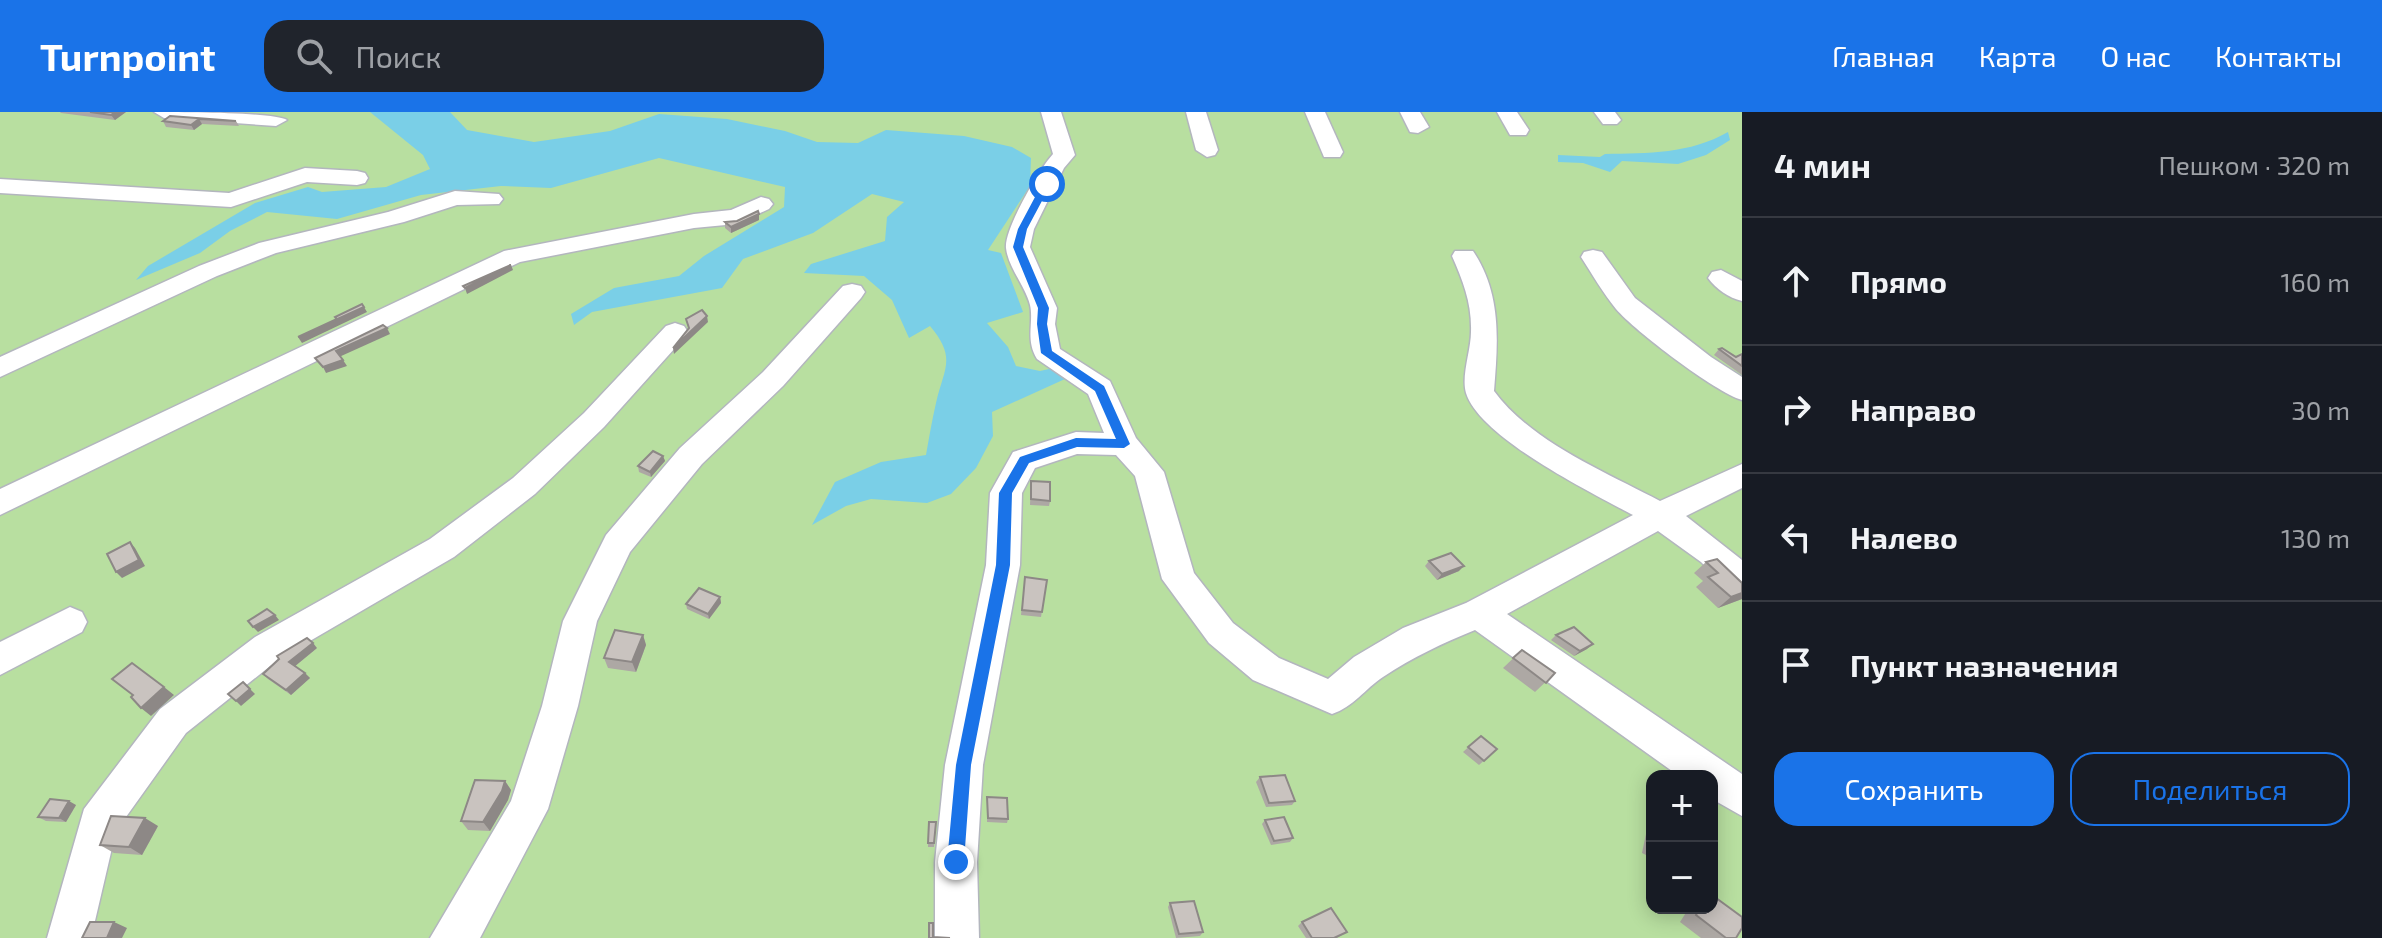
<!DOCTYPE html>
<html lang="ru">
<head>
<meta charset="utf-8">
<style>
	:root { --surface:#171b24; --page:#20242c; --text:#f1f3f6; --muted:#9ea1a6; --line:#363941; --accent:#1a73e8 }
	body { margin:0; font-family:"Exo 2",sans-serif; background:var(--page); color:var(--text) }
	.controls { position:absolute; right:24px; bottom:24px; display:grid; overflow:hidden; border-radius:16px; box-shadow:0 4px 20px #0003 }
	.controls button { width:72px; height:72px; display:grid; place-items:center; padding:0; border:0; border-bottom:2px solid var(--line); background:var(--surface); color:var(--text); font:40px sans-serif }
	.stop { position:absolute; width:24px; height:24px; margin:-18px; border:6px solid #1a73e8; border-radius:50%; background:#fff }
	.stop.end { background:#1a73e8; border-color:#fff; box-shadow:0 2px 8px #0008 }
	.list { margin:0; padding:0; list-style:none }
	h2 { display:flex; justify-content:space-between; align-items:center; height:104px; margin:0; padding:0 32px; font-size:34px }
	h2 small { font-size:26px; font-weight:400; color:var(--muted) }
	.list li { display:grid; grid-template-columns:52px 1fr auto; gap:24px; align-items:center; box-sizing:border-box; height:128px; padding:0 32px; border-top:2px solid var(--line) }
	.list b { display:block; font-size:30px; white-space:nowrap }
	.list em { font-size:26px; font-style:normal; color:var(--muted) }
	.actions { display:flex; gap:16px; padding:24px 32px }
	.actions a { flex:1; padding:18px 0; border:2px solid var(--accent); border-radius:24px; text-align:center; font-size:28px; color:var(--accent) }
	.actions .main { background:var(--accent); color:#fff }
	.icon { flex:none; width:44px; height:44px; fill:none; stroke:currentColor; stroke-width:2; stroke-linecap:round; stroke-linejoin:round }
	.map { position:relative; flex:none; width:1742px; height:826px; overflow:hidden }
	header { display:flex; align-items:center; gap:48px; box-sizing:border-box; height:112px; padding:0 40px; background:var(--accent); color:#fff }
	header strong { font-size:38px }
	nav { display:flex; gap:44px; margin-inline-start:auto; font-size:28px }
	.search { width:560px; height:72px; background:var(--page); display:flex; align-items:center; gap:20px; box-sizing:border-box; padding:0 28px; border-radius:24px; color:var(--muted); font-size:30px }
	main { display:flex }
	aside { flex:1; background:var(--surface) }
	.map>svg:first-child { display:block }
	.green { fill:#b8dfa0; fill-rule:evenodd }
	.water { fill:#7acfe7 }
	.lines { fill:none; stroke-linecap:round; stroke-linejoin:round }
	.minor-casing { stroke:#b3b6be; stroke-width:3 }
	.minor { fill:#fff; fill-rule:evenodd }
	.wall { fill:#ada8a4 }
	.shaded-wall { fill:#8d8886 }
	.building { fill:#c9c3bf; stroke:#8d8886; stroke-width:2 }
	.route { fill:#1a73e8 }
</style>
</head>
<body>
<header>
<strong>Turnpoint</strong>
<div class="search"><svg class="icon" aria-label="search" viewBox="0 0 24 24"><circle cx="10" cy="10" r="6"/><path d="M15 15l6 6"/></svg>Поиск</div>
<nav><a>Главная</a><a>Карта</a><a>О нас</a><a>Контакты</a></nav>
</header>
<main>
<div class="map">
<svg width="1742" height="826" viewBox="0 0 1742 826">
	<rect width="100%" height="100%" fill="#ede7e0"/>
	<path class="green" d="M 0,0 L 1742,0 L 1742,826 L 0,826 ZM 1652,664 L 1712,664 L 1712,796 L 1652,796 Z"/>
	<g class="water">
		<path d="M 370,0 L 450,0 L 467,18 L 534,30 L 610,19 L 659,2 L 727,7 L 785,19 L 817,30 L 858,31 L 886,18 L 964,24 L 1012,35 L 1031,46 L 1030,74 L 988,138 L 1001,141 L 1023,200 L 987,211 L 1008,235 L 1016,254 L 1040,259 L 1058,255 L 1065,267 L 992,300 L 993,324 L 976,356 L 951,382 L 927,391 L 871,387 L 846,394 L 812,413 L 835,370 L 881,350 L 926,343 C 929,326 932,308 936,291 C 944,256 957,246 930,214 L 909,226 L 892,188 L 864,164 L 804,161 L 811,152 L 885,129 L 887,105 L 904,90 L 872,82 L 813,121 L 743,147 L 722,176 L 592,200 L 574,213 L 571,202 L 614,176 L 679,164 L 704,144 L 784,95 L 785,75 L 659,46 L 551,76 L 501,74 L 421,83 L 337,107 L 267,100 L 230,119 L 200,141 L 136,168 L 148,154 L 255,91 L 308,75 L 322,80 L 386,75 L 430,57 L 423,43 Z"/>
		<path d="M 1728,20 L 1730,28 L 1706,43 L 1678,52 L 1622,49 L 1610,60 L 1583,51 L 1558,50 L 1558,43 L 1600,45 L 1605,42 C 1648,41 1690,42 1728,20 Z"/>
	</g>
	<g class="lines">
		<defs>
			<g id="minor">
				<path d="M 154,0 C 177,0 274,0 287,8 L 276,14 L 164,6 Z"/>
				<path d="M 1041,0 L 1061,0 L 1075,43 L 1064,56 L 1034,117 L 1030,135 L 1057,196 L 1055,212 L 1060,237 L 1110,269 L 1136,326 L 1164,360 L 1194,461 L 1233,511 L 1279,546 L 1328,567 L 1354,545 L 1403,516 L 1466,491 L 1633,403 C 1592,381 1480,326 1466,281 C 1461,264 1471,238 1471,220 C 1472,192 1463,169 1452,144 L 1455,139 L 1473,139 C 1502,182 1498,230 1494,279 C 1530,329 1607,361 1660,389 L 1742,352 L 1742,376 L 1686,404 L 1742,448 L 1742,483 L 1730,479 L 1701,450 L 1658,419 L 1507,502 L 1742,662 L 1742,704 L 1712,687 L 1712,664 L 1679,664 L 1475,518 C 1443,531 1413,545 1383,565 C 1365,577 1353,595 1332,602 L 1253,568 L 1209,531 L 1162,467 L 1135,364 L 1116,343 L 1077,342 L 1035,356 L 1022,381 L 1020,453 L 983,653 L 977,750 L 979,826 L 935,826 L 935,750 L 945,653 L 986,453 L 990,381 L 1013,340 L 1076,320 L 1104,321 L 1088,282 L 1037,247 C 1025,228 1034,210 1030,193 C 1025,174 1008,155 1006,136 C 1004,117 1040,56 1053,42 Z"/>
				<polygon points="1186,0 1206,0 1218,38 1215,43 1207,45 1196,38"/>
				<polygon points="1305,0 1325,0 1343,40 1340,45 1324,45"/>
				<polygon points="1400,0 1420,0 1429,15 1418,21 1410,20"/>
				<polygon points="1497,0 1517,0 1529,18 1526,23 1510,23"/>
				<polygon points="1594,0 1615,0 1621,8 1617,12 1603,12"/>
				<polygon points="305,56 357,59 365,61 368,66 365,71 357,73 307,70 231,95 0,81 0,67 229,81"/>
				<polygon points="455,79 499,82 503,87 499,92 457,93 404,110 276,141 217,164 0,265 0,245 199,154 259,131 388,100"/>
				<polygon points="761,85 769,87 773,92 769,97 736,112 694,116 520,150 0,403 0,377 504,139 694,102 731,98"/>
				<path d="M 1593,138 L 1602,140 L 1635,186 L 1711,245 L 1742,265 L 1742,288 C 1715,280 1635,219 1616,197 C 1603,181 1592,162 1581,145 L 1584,140 Z"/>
				<path d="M 1721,158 L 1742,169 L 1742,189 C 1729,186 1716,177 1708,166 L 1712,160 Z"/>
				<polygon points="852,172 861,174 865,180 861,186 783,274 702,352 630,440 597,509 578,594 548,697 480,826 430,826 511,689 542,594 563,509 606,423 680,336 763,260 843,174"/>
				<polygon points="675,211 684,214 688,220 684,226 604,315 535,382 454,445 279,547 186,621 116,719 91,826 47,826 84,697 160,597 255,525 430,427 513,366 584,301 666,214"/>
				<polygon points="70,495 82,500 87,510 82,520 0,563 0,530"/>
			</g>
		</defs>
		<use href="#minor" class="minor-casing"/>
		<use href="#minor" class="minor"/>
	</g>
	<g class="wall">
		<polygon points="60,0 126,0 115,8 61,1"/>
		<polygon points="170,4 236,9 239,14 202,12 194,18 166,15 163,9"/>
		<polygon points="759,108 731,121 725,116 725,110"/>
		<polygon points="1719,237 1736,245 1742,242 1742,263 1714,243"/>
		<polygon points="663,344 665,349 651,365 639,360 638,354"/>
		<polygon points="1031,369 1050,389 1049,394 1030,393"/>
		<polygon points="1429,449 1459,459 1437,468 1425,454"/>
		<polygon points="1706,450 1742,471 1742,487 1718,496 1696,475 1703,469 1694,461"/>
		<polygon points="1025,465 1047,468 1041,505 1021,503"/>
		<polygon points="720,485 721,491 709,507 687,497 686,492"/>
		<polygon points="643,523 646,533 636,560 608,556 604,546"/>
		<polygon points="1556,523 1587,537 1574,544 1551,528"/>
		<polygon points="317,536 295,554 310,566 291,583 268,567 263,562"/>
		<polygon points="1522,538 1555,561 1535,580 1503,556"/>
		<polygon points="1481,624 1497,637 1479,653 1463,640"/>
		<polygon points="1260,665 1295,689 1292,693 1266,695 1256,670"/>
		<polygon points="505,669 511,678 508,688 490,719 468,718 461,709"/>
		<polygon points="987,685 1008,707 1007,711 987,710"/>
		<polygon points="76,693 66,710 46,709 38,705"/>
		<polygon points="1265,708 1293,726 1290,730 1271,733 1262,712"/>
		<polygon points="929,710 936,710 934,735 928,735"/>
		<polygon points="158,714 142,743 114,741 100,733"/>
		<polygon points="1652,718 1652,746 1642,741 1646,722"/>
		<polygon points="1170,791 1203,820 1200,824 1176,826 1168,795"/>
		<polygon points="1689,796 1712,796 1736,826 1701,826 1680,810"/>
		<polygon points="1302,810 1347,820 1337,826 1306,826 1298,814"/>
	</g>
	<g class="shaded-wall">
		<polygon points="115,0 126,0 115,8 111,3"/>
		<polygon points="199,7 202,12 194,18 191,13"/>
		<polygon points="759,102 759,108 731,121 731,115"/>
		<polygon points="511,153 513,158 467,182 465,176"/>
		<polygon points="364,195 367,200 302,231 298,225"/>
		<polygon points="707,204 708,210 674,242 673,236"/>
		<polygon points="387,216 390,222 339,245 336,239"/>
		<polygon points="343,248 347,254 326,261 323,255"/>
		<polygon points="663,344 665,349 651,365 650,360"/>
		<polygon points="130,430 135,436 145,454 122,466 116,460"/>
		<polygon points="1464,454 1459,459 1437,468 1442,462"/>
		<polygon points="1742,481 1742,487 1718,496 1731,485"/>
		<polygon points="720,485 721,491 709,507 708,502"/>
		<polygon points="275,503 279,508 258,520 253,515"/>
		<polygon points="643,523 646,533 636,560 632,550"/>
		<polygon points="313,531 317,536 294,555 289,550"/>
		<polygon points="1593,532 1587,537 1574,544 1580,539"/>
		<polygon points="305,561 310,566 291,583 286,578"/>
		<polygon points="164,575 174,583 151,604 141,596"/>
		<polygon points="250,577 255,582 241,594 236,589"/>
		<polygon points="505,669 511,678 508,688 490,719 483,710"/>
		<polygon points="69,689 76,693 66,710 59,706"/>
		<polygon points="145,706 158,714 142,743 129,735"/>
		<polygon points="114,810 127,816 122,826 107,826"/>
	</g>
	<g class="building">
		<polygon points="90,0 115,0 111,3"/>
		<polygon points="170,4 236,9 199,7 191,13 163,9"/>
		<polygon points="758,99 759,102 731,115 725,110 737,109"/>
		<polygon points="511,153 465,176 463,174"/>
		<polygon points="362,192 364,195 298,225 337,207 335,205"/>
		<polygon points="702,198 707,204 673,236 689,216 686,207"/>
		<polygon points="383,213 387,216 336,239 343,248 323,255 315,246"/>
		<polygon points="1722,236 1736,245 1742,242 1742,254 1719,237"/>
		<polygon points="653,339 663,344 650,360 638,354"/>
		<polygon points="1031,369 1050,370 1050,389 1031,387"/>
		<polygon points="130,430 139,448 116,460 107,442"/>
		<polygon points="1451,441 1464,454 1442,462 1429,449"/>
		<polygon points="1717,447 1742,471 1742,481 1731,485 1708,465 1718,461 1706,450"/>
		<polygon points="1025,465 1047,468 1042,500 1022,498"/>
		<polygon points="699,476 720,485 708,502 686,492"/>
		<polygon points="267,497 275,503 253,515 248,509"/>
		<polygon points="1574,515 1593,532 1580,539 1556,523"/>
		<polygon points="615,518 643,523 632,550 604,546"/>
		<polygon points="307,526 313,531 289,550 305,561 286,578 263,562 279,547 277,544"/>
		<polygon points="1522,538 1555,561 1546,571 1513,546"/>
		<polygon points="132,551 164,575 141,596 131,585 133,583 112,567"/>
		<polygon points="243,570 250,577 236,589 228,582"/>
		<polygon points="1481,624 1497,637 1484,649 1468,635"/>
		<polygon points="1285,663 1295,689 1269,691 1260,665"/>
		<polygon points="475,668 505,669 502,679 483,710 461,709"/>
		<polygon points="987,685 1007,686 1008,707 988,706"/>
		<polygon points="50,687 69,689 59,706 38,705"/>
		<polygon points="111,704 145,706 129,735 100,733"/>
		<polygon points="1284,705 1293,726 1274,729 1265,708"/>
		<polygon points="929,710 936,710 934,731 928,731"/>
		<polygon points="1652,722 1652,738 1649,736"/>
		<polygon points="1712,783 1742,805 1742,816 1736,826 1726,826 1696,803 1700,796 1712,796"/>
		<polygon points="1194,789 1203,820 1179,822 1170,791"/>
		<polygon points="1331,796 1347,820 1334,826 1312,826 1302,810"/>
		<polygon points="90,810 114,810 107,826 82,826"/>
		<polygon points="929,811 933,811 933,825 950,826 929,826"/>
	</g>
	<polygon class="route" points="1043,70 1051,72 1027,117 1023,135 1049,196 1047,212 1052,239 1104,274 1130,332 1124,336 1077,335 1029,351 1012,381 1010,453 971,653 964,750 961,756 956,759 950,756 947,750 956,653 996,453 999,381 1020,345 1076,326 1116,327 1095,279 1041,241 1037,212 1038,196 1013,135 1018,117"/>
</svg>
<div class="controls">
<button>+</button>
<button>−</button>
</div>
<div class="stop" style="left:1047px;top:72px"></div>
<div class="stop end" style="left:956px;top:750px"></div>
</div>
<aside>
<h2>4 мин<small>Пешком · 320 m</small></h2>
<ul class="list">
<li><svg class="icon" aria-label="ahead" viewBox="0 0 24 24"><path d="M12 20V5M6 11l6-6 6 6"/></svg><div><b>Прямо</b></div><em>160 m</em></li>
<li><svg class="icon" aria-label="right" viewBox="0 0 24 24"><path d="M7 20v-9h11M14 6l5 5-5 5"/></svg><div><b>Направо</b></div><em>30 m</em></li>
<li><svg class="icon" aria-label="left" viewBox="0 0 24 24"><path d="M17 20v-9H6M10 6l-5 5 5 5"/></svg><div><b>Налево</b></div><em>130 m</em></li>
<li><svg class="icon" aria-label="arrive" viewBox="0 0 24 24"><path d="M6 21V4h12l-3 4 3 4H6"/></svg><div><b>Пункт назначения</b></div></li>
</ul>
<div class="actions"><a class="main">Сохранить</a><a>Поделиться</a></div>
</aside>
</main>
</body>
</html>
